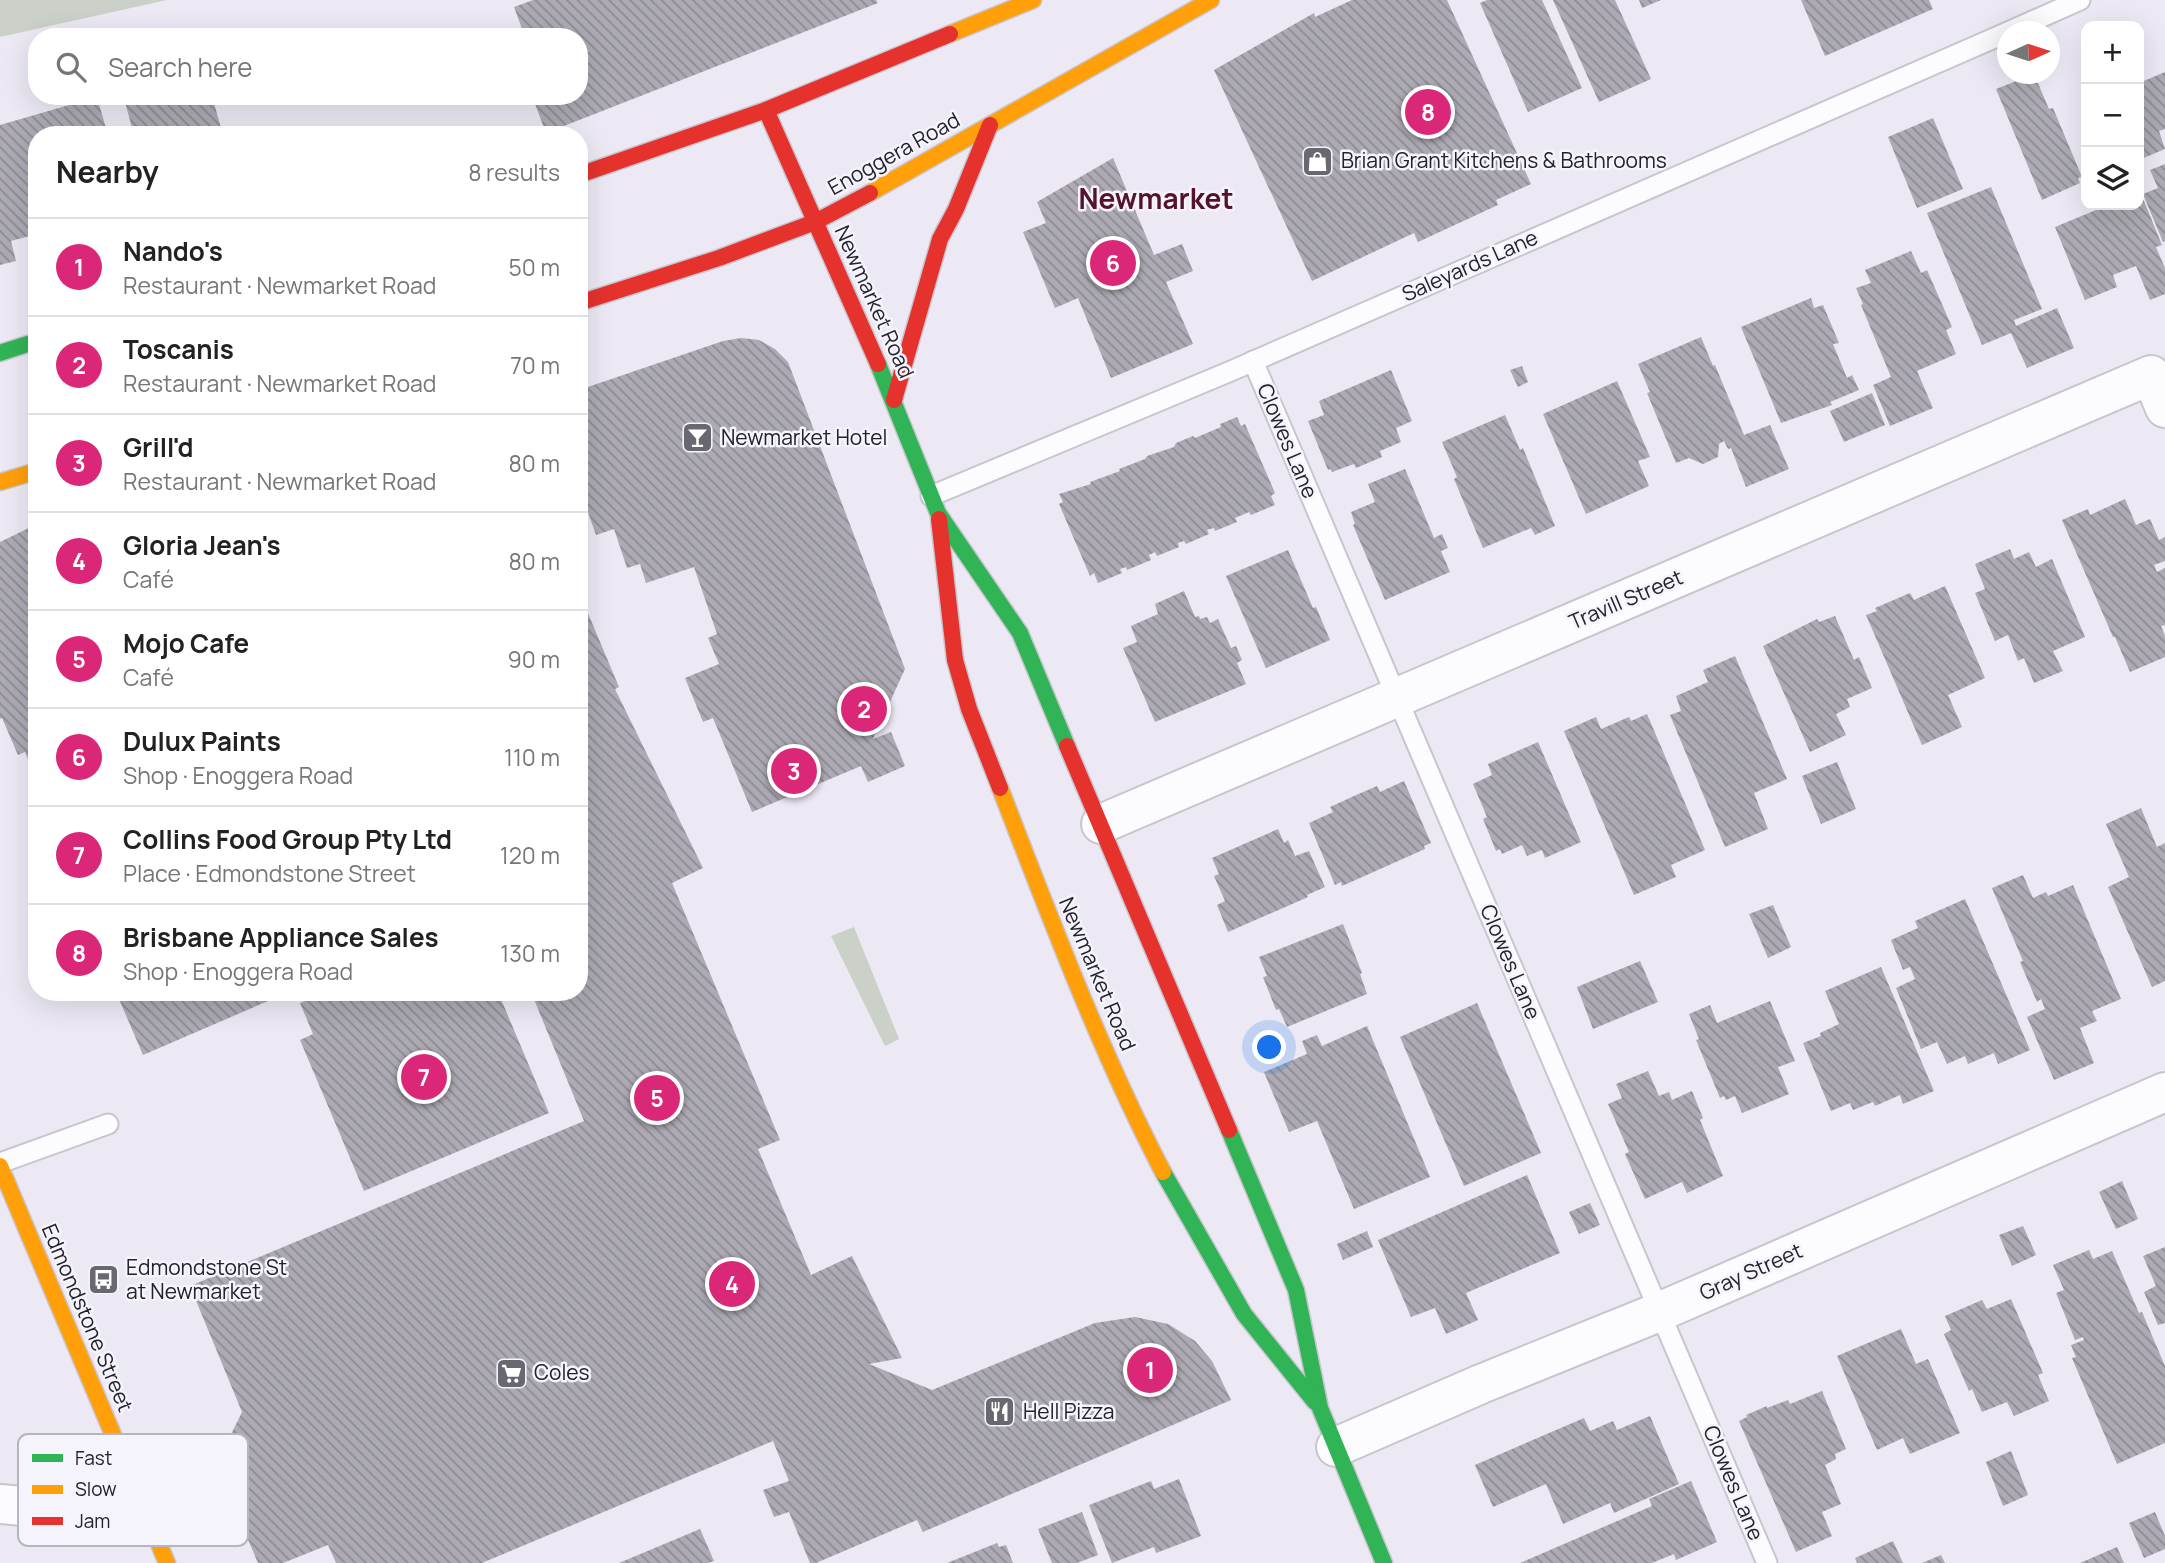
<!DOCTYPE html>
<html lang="en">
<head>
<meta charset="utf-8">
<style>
	:root { --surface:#fff; --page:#f6f6f6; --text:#222; --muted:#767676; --line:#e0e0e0; --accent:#db2777 }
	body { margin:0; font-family:Manrope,sans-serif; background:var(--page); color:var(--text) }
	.controls { position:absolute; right:21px; top:21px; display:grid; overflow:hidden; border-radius:14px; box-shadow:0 7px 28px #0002 }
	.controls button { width:63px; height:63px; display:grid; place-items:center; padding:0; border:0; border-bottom:2px solid var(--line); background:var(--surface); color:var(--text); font:35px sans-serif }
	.compass { position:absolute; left:1997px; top:21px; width:63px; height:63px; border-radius:50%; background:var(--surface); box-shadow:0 7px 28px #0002; rotate:87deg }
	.you { position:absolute; left:1270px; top:1048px; width:24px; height:24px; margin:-18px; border:5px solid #fff; border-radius:50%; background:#1a73e8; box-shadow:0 0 0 10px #1a73e833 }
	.badge { display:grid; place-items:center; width:46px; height:46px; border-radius:50%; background:var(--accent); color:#fff; font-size:23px; font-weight:700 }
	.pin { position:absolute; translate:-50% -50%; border:4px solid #fff; box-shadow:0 2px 7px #0006 }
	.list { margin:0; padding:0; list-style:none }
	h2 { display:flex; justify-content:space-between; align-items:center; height:91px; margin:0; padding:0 28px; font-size:30px }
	h2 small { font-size:23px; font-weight:400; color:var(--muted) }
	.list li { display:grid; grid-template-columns:46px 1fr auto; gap:21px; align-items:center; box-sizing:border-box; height:98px; padding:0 28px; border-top:2px solid var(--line) }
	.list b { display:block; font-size:26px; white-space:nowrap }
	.list p { margin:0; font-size:23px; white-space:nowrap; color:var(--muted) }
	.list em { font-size:23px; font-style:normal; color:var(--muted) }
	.icon { flex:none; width:38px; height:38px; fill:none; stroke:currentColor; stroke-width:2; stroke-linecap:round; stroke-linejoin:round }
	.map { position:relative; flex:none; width:2165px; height:1563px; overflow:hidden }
	.search { position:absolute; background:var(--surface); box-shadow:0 7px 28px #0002; left:28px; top:28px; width:560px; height:77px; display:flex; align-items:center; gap:18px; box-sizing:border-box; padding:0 24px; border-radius:28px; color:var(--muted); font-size:26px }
	.panel { position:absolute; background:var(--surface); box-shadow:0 7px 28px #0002; left:28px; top:126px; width:560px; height:875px; border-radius:28px }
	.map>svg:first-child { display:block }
	.green { fill:#cbd0c8 }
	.building { fill:url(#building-back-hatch) }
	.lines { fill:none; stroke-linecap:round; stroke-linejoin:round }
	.lane-casing { stroke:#c8c5ce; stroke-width:23 }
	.street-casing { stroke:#c8c5ce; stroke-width:42 }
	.fast-casing { stroke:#c8c5ce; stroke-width:19 }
	.slow-casing { stroke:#c8c5ce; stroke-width:19 }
	.jam-casing { stroke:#c8c5ce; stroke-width:19 }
	.lane { stroke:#fcfcfe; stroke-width:19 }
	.street { stroke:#fcfcfe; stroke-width:38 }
	.fast { stroke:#30b455; stroke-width:16 }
	.slow { stroke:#ff9f0a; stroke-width:16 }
	.jam { stroke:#e5322d; stroke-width:16 }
	.labels { text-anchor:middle; stroke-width:5; stroke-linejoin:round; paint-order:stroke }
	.street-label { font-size:21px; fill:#232129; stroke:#f5f3fc }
	.poi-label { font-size:21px; fill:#232129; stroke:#f5f3fc; text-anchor:start }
	.district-label { font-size:28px; font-weight:bold; fill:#54122c; stroke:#f5f3fc }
	.key { fill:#f5f3fc; stroke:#b6b4bd; stroke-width:2 }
	.key-label { font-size:19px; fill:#232129 }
</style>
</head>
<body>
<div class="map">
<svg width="2165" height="1563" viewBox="0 0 2165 1563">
	<defs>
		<pattern id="building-back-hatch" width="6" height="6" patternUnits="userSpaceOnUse" patternTransform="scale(1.75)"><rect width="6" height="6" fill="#adaab4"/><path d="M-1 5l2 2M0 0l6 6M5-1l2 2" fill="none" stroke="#8c8a92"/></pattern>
	</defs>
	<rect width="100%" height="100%" fill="#ece9f5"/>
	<g class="green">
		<polygon points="0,0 167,0 0,37"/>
		<polygon points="854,927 899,1039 885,1046 831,936"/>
	</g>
	<g class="building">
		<polygon points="533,0 876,0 878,3 546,133 532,96 579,96 579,37 525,37 514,7"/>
		<polygon points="1352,0 1447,0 1531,184 1496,200 1498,205 1418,242 1414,233 1312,281 1214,70 1314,13 1315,17"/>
		<polygon points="1487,0 1542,0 1582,88 1528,112 1480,3"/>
		<polygon points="1553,0 1615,0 1651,79 1599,102"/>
		<polygon points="1639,0 1661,0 1642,8"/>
		<polygon points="1801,0 1929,0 1933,9 1825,56"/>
		<polygon points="2165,72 2165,129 2159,131 2165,149 2139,160 2139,83"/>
		<polygon points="2034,74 2049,109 2053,108 2082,177 2078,178 2080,183 2042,200 1996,89"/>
		<polygon points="145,96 212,96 223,135 134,135 125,102"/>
		<polygon points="97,97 108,135 37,135 37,234 11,241 16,261 0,265 0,125"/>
		<polygon points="1933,118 1963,189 1917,208 1888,137"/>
		<polygon points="1113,158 1154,255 1182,244 1193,271 1166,282 1193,344 1111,378 1078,298 1055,308 1023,232 1046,223 1037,202"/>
		<polygon points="2165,164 2165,241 2163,242 2143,194 2158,188 2150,170"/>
		<polygon points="1991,187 2042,309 2014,320 2016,326 2057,308 2074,348 2027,368 2011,333 1982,345 1927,213"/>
		<polygon points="2139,189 2162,245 2156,247 2165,268 2165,294 2150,300 2136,266 2113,275 2117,287 2085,300 2055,227 2108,205 2139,205"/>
		<polygon points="1911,251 1921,273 1927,270 1952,327 1946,330 1956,354 1917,371 1933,408 1890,426 1873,385 1891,377 1861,305 1863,304 1856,288 1871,283 1865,270"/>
		<polygon points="1811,298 1814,308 1823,305 1839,343 1833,344 1847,378 1852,375 1859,390 1830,402 1832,405 1781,423 1741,327"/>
		<polygon points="1701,337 1713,366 1715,365 1744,435 1770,425 1789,469 1746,487 1731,448 1728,449 1724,441 1719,444 1718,457 1703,464 1689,458 1676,463 1647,393 1650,392 1638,364"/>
		<polygon points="741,338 759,340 775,349 788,362 905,669 873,739 891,732 905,766 868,782 861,766 752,812 713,718 703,722 685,678 719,664 708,638 717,634 694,567 646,583 640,564 627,568 614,529 596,535 579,487 579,390 723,341"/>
		<polygon points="1522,366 1528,382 1518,387 1510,370"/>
		<polygon points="1391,370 1412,421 1396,428 1401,442 1380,451 1382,457 1356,468 1354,464 1332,472 1331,469 1328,470 1308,421 1324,415 1319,401"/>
		<polygon points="1617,381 1650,457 1638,461 1649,486 1586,514 1543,414"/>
		<polygon points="1872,393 1885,425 1844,442 1830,411"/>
		<polygon points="1505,415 1520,450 1523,448 1555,526 1535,535 1531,528 1483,548 1454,479 1457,477 1442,442"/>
		<polygon points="1237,417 1241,426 1245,424 1275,493 1271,496 1275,505 1251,515 1249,512 1235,518 1237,522 1215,531 1214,528 1210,529 1207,530 1209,534 1186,544 1184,541 1178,543 1179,547 1157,556 1155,552 1149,555 1151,560 1127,570 1126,567 1120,569 1122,573 1098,583 1094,573 1090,576 1059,504 1063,502 1059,494 1091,484 1090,482 1120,471 1119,469 1145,459 1147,456 1174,447 1176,443 1193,436 1195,438 1221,427 1220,424"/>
		<polygon points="1405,469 1434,538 1442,534 1448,548 1441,551 1450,572 1385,600 1353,525 1355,524 1351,512 1375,502 1368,484"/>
		<polygon points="2125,499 2136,525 2150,519 2159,540 2165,537 2165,561 2154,565 2157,572 2165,568 2165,625 2161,626 2165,636 2165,657 2130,672 2115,637 2113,637 2062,520 2088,509 2090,515"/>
		<polygon points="37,524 37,781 25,752 18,755 2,718 0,719 0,542"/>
		<polygon points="2010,549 2014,559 2029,552 2036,567 2052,559 2085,637 2053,651 2063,671 2034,683 2024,658 2018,661 2008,635 1995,641 1975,593 1985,589 1975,564"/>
		<polygon points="1288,550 1313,608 1316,607 1330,640 1266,668 1226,576"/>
		<polygon points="1945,586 1985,678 1948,695 1962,727 1922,745 1866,615 1877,611 1875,608 1910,593 1914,600"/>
		<polygon points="1184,591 1195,617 1199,616 1200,619 1207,617 1210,623 1218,619 1231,648 1236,646 1242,660 1237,663 1246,684 1155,722 1123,648 1137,642 1131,626 1158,614 1155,604"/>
		<polygon points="579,592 619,687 615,689 703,868 672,883 780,1140 758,1149 811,1275 852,1256 902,1358 869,1364 932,1390 1095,1323 1135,1317 1168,1324 1195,1341 1212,1361 1231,1400 923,1532 917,1520 816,1563 810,1563 789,1512 774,1517 763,1490 789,1481 773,1441 482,1563 336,1563 328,1545 283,1563 258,1563 216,1465 242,1412 190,1286 584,1121 531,992 579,992"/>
		<polygon points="1835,616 1854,660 1859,657 1872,688 1847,699 1850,707 1836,714 1846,735 1810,752 1763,646 1817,619 1819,622"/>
		<polygon points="1735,656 1787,779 1754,793 1768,829 1725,847 1670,715 1681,711 1676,696 1708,682 1703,670"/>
		<polygon points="1647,714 1705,850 1671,865 1676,877 1634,895 1564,731 1596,717 1601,729 1629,717 1631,721"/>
		<polygon points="1538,742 1581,842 1545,858 1542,850 1527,856 1522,845 1502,854 1500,849 1496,851 1483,819 1487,817 1473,784 1492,775 1488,764"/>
		<polygon points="1837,762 1856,809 1821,824 1802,776"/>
		<polygon points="1404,781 1431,843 1424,846 1425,849 1342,886 1341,882 1335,885 1309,823 1333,812 1330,807 1354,796 1377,786 1380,792"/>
		<polygon points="2141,808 2157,847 2165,843 2165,981 2152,987 2108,887 2129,877 2106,824"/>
		<polygon points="1278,829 1284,843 1288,840 1295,856 1309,851 1325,887 1307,895 1308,897 1228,932 1217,905 1225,901 1214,876 1219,874 1212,858"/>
		<polygon points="2023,875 2033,898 2046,892 2048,896 2073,885 2121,999 2092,1011 2097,1021 2080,1028 2094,1063 2054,1080 2027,1017 2045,1009 2041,999 2037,1002 2020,962 2023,961 1992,888"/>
		<polygon points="1965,899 2030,1050 1998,1064 1994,1053 1968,1064 1965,1056 1947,1064 1937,1042 1921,1049 1896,988 1915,979 1910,967 1903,970 1891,940 1918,928 1915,921"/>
		<polygon points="1773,905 1791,947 1768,958 1749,914"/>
		<polygon points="1343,924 1362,973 1360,974 1367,994 1287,1027 1279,1009 1276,1010 1263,977 1267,976 1259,957"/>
		<polygon points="1640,961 1658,1002 1593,1029 1577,987"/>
		<polygon points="1881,967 1934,1091 1903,1104 1900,1095 1875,1106 1873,1102 1853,1110 1850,1103 1831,1111 1803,1043 1821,1036 1820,1033 1839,1024 1825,991"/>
		<polygon points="116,992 289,992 143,1055"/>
		<polygon points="326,992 498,992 549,1113 364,1191 300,1040 313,1034 300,1003"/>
		<polygon points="1770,1001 1795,1061 1778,1067 1789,1094 1742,1113 1735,1096 1726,1100 1724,1096 1720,1098 1696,1040 1699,1039 1689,1014 1710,1005 1717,1023"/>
		<polygon points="1477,1003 1541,1153 1464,1186 1400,1037"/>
		<polygon points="1367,1026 1430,1177 1354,1209 1317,1121 1289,1132 1264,1072 1307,1054 1302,1041 1317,1035 1322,1046"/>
		<polygon points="1648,1071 1659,1096 1669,1092 1672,1100 1692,1091 1703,1118 1700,1120 1723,1176 1687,1193 1682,1182 1645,1199 1625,1154 1629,1152 1608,1104 1622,1098 1616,1084"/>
		<polygon points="1527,1175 1560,1253 1466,1293 1478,1320 1446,1334 1435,1308 1411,1317 1378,1240"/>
		<polygon points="2122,1181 2138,1219 2116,1229 2099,1192"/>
		<polygon points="1590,1203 1600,1225 1579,1234 1569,1212"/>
		<polygon points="2023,1226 2036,1255 2012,1266 1999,1235"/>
		<polygon points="1367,1231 1373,1247 1343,1260 1337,1244"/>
		<polygon points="2165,1247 2165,1323 2158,1325 2144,1292 2156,1286 2143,1256"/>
		<polygon points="2089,1250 2093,1259 2112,1251 2139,1313 2142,1312 2165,1366 2165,1443 2117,1464 2072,1358 2076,1357 2071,1345 2084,1340 2083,1337 2075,1340 2056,1293 2064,1290 2053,1265"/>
		<polygon points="2011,1299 2043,1373 2038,1375 2049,1401 2014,1416 2007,1402 1982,1412 1972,1389 1969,1391 1944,1334 1951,1330 1945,1316 1982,1300 1987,1309"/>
		<polygon points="1901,1329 1916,1364 1928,1359 1960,1433 1910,1454 1903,1438 1877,1450 1837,1356"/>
		<polygon points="1822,1391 1846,1449 1835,1454 1836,1459 1825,1465 1841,1504 1822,1512 1832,1536 1796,1552 1739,1421 1747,1417 1746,1415 1767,1406 1767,1408 1788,1400 1790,1404"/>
		<polygon points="1650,1416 1679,1484 1614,1513 1610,1503 1563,1524 1546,1484 1493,1507 1475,1465 1584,1418 1590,1431 1613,1421 1617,1430"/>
		<polygon points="2011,1451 2028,1495 2003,1506 1986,1462"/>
		<polygon points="1179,1479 1201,1536 1156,1553 1154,1547 1112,1563 1089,1505 1151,1481 1154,1489"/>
		<polygon points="1691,1481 1717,1542 1676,1560 1674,1554 1652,1563 1520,1563 1652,1506 1649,1499"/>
		<polygon points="1082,1512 1098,1555 1077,1563 1052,1563 1038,1529"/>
		<polygon points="2155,1512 2165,1536 2165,1549 2144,1558 2129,1523"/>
		<polygon points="700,1529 714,1561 708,1563 619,1563"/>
		<polygon points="1893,1541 1903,1563 1857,1563 1855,1558"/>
		<polygon points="997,1543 999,1547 1006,1545 1013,1563 947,1563"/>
		<polygon points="2117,1547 2124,1563 2080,1563"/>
		<polygon points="1941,1555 1945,1563 1922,1563"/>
	</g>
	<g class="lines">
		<defs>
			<g id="lane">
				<polyline points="2008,32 2080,0"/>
				<polyline points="1253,361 1767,1563"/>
				<polyline points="931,496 1231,371 2008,32"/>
				<polyline points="0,1163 108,1124"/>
			</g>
			<g id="street">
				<polyline points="1101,824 2151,375 2165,408"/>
				<polyline points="1336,1447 1481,1384 1659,1312 2165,1092"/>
				<polyline points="0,1504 149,1518"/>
			</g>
			<g id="fast">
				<polyline points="0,353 37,341"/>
				<polyline points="878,364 938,513 1020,633 1067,746"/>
				<polyline points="1229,1130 1296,1290 1320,1408 1384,1563"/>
				<polyline points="1163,1172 1244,1314 1315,1402"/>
			</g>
			<g id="slow">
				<polyline points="950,34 1033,0"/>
				<polyline points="870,193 1211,0"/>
				<polyline points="0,482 37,471"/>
				<path d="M 1000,788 C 1050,917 1099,1049 1163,1172"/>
				<polyline points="0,1166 167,1563"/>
			</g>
			<g id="jam">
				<polyline points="766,110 878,364"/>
				<polyline points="579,175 766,110 950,34"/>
				<polyline points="579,303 719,258 815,222 870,193"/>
				<polyline points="894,400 940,239 956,209 990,125"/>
				<polyline points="939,519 955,660 969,709 1000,788"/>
				<polyline points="1067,746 1229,1130"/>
			</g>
		</defs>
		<use href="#lane" class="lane-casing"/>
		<use href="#street" class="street-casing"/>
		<use href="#fast" class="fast-casing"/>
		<use href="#slow" class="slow-casing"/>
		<use href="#jam" class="jam-casing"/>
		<use href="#lane" class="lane"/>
		<use href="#street" class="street"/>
		<use href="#fast" class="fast"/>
		<use href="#slow" class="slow"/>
		<use href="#jam" class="jam"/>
	</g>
	<defs>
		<symbol id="shop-square" viewBox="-11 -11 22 22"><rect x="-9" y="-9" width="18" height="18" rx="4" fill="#696770" stroke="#f5f3fc"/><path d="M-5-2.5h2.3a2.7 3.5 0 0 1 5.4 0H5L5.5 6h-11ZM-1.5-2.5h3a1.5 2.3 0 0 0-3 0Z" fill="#fff"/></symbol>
		<symbol id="bar-square" viewBox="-11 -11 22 22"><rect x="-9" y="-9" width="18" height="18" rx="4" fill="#696770" stroke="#f5f3fc"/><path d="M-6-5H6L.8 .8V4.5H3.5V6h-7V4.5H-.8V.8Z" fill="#fff"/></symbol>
		<symbol id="bus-square" viewBox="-11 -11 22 22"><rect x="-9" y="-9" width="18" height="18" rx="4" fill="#696770" stroke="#f5f3fc"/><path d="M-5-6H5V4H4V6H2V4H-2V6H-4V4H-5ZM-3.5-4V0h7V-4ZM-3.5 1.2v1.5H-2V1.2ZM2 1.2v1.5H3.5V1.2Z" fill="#fff"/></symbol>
		<symbol id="supermarket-square" viewBox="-11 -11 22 22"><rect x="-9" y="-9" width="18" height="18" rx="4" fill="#696770" stroke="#f5f3fc"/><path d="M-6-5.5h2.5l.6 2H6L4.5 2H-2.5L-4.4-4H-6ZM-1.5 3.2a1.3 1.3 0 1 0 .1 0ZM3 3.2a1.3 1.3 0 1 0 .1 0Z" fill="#fff"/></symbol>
		<symbol id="restaurant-square" viewBox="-11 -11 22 22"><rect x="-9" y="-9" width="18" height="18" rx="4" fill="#696770" stroke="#f5f3fc"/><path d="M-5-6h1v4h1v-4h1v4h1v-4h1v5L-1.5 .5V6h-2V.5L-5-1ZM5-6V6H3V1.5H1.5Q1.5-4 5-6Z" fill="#fff"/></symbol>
	</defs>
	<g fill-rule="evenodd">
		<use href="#shop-square" x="1300" y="144" width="35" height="35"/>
		<use href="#bar-square" x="680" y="420" width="35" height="35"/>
		<use href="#bus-square" x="86" y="1262" width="35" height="35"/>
		<use href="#supermarket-square" x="494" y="1356" width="35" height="35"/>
		<use href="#restaurant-square" x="982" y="1394" width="35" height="35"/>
	</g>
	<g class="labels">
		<g class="street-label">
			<text transform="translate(894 154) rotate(-29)" y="7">Enoggera Road</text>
			<text transform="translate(1470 266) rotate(-24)" y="7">Saleyards Lane</text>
			<text transform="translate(874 302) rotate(66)" y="7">Newmarket Road</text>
			<text transform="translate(1287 441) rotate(67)" y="7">Clowes Lane</text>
			<text transform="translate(1626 600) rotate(-23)" y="7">Travill Street</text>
			<text transform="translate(1510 962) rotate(67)" y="7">Clowes Lane</text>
			<text transform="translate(1097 974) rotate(67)" y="7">Newmarket Road</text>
			<text transform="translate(1751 1272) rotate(-24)" y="7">Gray Street</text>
			<text transform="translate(87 1318) rotate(67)" y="7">Edmondstone Street</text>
			<text transform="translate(1733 1483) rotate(67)" y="7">Clowes Lane</text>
		</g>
		<g class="poi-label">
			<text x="1341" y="168">Brian Grant Kitchens &amp; Bathrooms</text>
			<text x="721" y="445">Newmarket Hotel</text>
			<text x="126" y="1275">Edmondstone St<tspan x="126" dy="24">at Newmarket</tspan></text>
			<text x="534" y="1380">Coles</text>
			<text x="1023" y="1419">Hell Pizza</text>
		</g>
		<g class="district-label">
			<text x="1156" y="209">Newmarket</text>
		</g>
	</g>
	<rect x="18" y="1434" width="230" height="112" rx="10" class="key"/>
	<rect x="32" y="1454" width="31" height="8" fill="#30b455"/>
	<rect x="32" y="1485" width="31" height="9" fill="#ff9f0a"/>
	<rect x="32" y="1517" width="31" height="8" fill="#e5322d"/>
	<g class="key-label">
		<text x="75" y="1465">Fast</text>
		<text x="75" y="1496">Slow</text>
		<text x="75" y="1528">Jam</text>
	</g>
</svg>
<div class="controls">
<button>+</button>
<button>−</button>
<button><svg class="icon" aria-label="layers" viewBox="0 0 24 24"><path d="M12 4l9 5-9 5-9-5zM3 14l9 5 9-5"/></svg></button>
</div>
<svg class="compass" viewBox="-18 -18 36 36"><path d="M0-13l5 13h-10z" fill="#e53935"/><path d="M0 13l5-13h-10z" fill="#767676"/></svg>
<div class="you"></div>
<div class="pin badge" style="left:1150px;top:1370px">1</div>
<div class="pin badge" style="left:864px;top:709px">2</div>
<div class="pin badge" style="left:794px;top:771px">3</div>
<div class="pin badge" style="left:732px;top:1284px">4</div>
<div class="pin badge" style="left:657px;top:1098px">5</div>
<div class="pin badge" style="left:1113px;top:263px">6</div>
<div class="pin badge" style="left:424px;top:1077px">7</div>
<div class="pin badge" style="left:1428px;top:112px">8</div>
<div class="search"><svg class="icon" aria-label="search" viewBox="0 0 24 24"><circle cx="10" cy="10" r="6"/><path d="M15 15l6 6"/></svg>Search here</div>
<section class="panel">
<h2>Nearby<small>8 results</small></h2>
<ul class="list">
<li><span class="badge">1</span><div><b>Nando's</b><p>Restaurant · Newmarket Road</p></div><em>50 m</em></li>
<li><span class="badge">2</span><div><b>Toscanis</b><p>Restaurant · Newmarket Road</p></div><em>70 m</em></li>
<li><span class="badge">3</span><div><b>Grill'd</b><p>Restaurant · Newmarket Road</p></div><em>80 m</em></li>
<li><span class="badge">4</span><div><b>Gloria Jean's</b><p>Café</p></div><em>80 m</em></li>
<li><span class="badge">5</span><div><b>Mojo Cafe</b><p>Café</p></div><em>90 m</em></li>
<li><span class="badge">6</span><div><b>Dulux Paints</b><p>Shop · Enoggera Road</p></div><em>110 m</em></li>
<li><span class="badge">7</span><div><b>Collins Food Group Pty Ltd</b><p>Place · Edmondstone Street</p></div><em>120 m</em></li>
<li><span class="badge">8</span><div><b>Brisbane Appliance Sales</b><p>Shop · Enoggera Road</p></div><em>130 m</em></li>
</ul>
</section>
</div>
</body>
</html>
